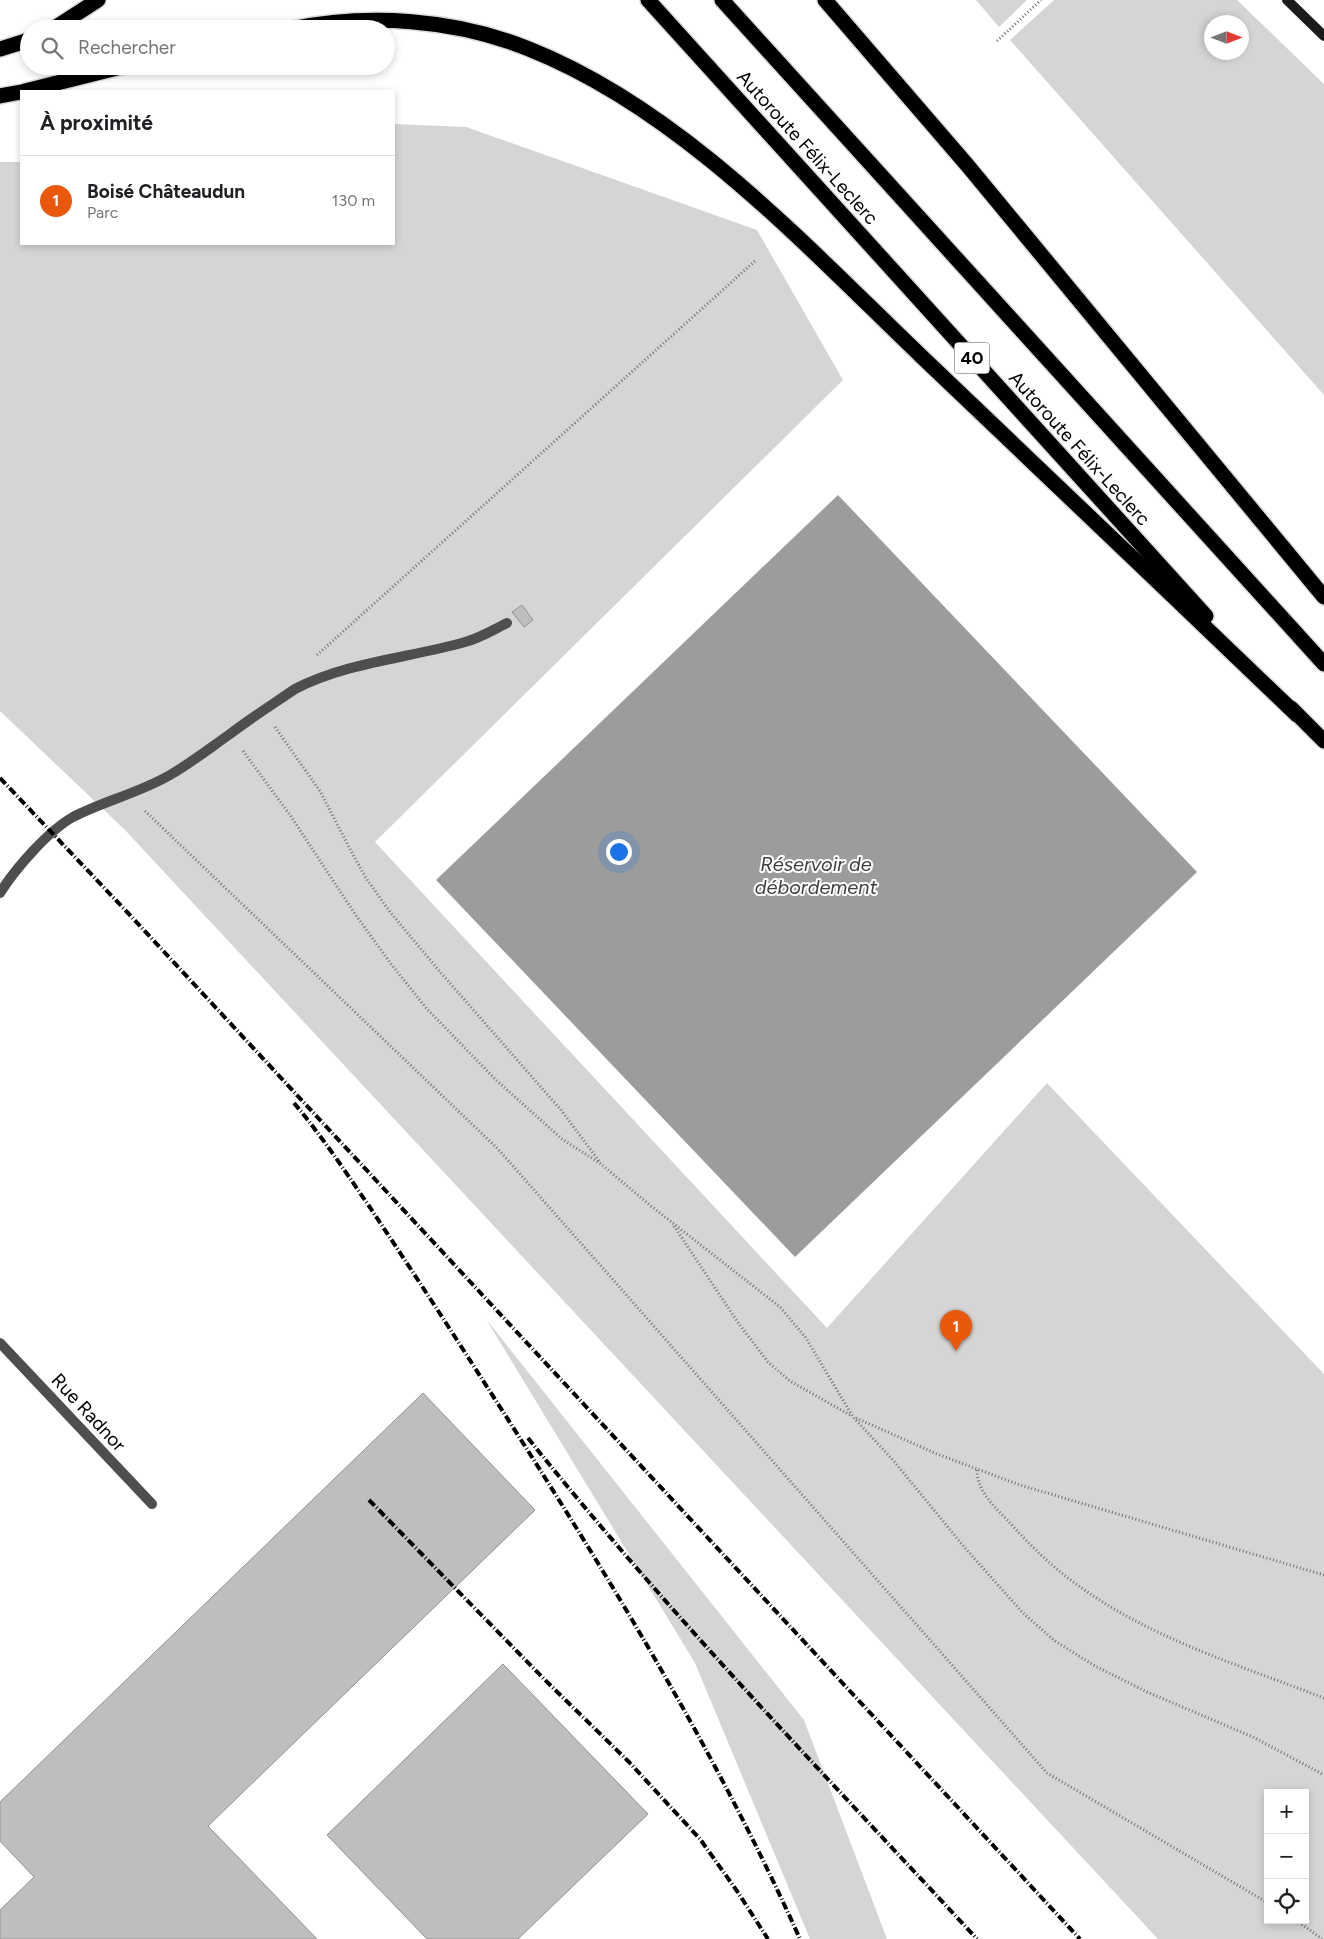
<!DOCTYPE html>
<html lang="fr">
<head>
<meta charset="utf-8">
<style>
	:root { --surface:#fff; --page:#f6f6f6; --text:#202124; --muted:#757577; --line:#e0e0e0; --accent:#ea580c }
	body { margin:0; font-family:Figtree,sans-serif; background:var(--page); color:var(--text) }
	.controls { position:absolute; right:15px; bottom:15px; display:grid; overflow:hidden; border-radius:0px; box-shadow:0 2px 8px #0003 }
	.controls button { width:45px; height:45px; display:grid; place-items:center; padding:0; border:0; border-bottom:1px solid var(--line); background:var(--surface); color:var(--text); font:25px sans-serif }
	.compass { position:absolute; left:1204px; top:15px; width:45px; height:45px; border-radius:50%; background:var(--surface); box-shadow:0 2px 8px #0003; rotate:90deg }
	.you { position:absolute; left:618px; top:851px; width:18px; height:18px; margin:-12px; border:4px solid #fff; border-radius:50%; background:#1a73e8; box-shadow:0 0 0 8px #1a73e833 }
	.badge { display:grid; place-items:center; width:32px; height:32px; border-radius:50%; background:var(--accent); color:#fff; font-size:16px; font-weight:700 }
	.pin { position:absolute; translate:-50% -41px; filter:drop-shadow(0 1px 2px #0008) }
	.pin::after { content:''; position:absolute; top:26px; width:18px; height:15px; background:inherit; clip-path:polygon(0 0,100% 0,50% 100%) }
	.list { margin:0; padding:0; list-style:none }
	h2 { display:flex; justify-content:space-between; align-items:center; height:65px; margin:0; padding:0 20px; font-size:21px }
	h2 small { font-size:16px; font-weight:400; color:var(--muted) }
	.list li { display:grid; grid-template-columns:32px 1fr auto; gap:15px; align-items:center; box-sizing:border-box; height:90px; padding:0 20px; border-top:1px solid var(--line) }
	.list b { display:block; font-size:19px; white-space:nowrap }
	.list p { margin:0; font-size:16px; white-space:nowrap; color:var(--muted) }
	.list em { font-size:16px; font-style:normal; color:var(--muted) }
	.icon { flex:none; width:28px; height:28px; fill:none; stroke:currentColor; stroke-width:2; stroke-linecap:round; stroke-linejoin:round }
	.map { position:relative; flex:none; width:1324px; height:1939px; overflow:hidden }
	.search { position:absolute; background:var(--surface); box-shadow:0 2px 8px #0003; left:20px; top:20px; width:375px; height:55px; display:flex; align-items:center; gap:12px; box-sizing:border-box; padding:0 18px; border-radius:28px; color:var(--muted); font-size:19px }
	.panel { position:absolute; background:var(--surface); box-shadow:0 2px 8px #0003; left:20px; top:90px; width:375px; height:155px; border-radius:0px }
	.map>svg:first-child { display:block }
	.green { fill:#d5d5d5; fill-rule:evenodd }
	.water { fill:#9c9c9c }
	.building { fill:#bebebe; stroke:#929292 }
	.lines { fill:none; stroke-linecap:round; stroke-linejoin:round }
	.highway-casing { stroke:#dbdbdb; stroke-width:18 }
	.path { stroke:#707070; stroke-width:3; stroke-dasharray:1 2.5; stroke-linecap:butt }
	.lane { stroke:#4e4e4e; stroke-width:10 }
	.street { stroke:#4e4e4e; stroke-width:10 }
	.secondary { stroke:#1b1b1b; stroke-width:10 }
	.highway { stroke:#000; stroke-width:15 }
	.rail { stroke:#000; stroke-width:4; stroke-dasharray:8 2.5 1 2.5; stroke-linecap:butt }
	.labels { text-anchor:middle; stroke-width:4; stroke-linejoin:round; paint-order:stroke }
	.shield { fill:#fff; stroke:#4c4c4c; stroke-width:1 }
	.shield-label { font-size:18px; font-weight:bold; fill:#000 }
	.street-label { font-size:19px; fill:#000; stroke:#fff }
	.water-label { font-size:20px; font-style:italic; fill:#3d3d3d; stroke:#fff }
</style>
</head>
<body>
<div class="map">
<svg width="1324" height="1939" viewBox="0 0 1324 1939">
	<rect width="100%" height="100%" fill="#fff"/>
	<g class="green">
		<polygon points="976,0 1027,0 999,27"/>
		<path d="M 1054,0 L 1237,0 L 1324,84 L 1324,395 L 1010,40 ZM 1212,22 L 1242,22 L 1242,52 L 1212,52 Z"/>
		<path d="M 394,124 L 466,127 L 757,230 L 843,380 L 375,842 L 827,1328 L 1047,1083 L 1324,1374 L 1324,1939 L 1158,1939 L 125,830 L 0,711 L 0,162 L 21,162 L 21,244 L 394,244 ZM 1268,1793 L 1305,1793 L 1305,1920 L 1268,1920 Z"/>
		<polygon points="486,1319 804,1720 887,1939 810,1939 695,1663"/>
	</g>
	<polygon class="water" points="838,495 1197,872 795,1257 436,880"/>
	<g class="building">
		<polygon points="522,605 533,620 524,627 512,612"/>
		<polygon points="423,1393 535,1510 208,1826 317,1939 0,1939 0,1910 34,1877 0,1841 0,1802"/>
		<polygon points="503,1664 648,1814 518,1939 427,1939 327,1835"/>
	</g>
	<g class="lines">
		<defs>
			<g id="highway">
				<polyline points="648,0 1206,616"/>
				<polyline points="722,0 1324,664"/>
				<polyline points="825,0 968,166 1324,597"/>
				<polyline points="53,29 98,0"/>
				<path d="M 291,29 C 369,13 455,19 529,49 C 680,109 804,244 921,356 C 1046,475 1172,595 1297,715"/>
				<polyline points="0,49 29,40"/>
				<polyline points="25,91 125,66"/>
				<polyline points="0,96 21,92"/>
				<polyline points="1291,708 1324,741"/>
			</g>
		</defs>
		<use href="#highway" class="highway-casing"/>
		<g class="path">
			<polyline points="997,41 1041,0"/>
			<polyline points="317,655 755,261"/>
			<polyline points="275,727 320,791 351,851 366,878 390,912 441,973 561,1110 599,1161"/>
			<polyline points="243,751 290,815 355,914 391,964 427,1009 496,1080 562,1139 601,1164 651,1206 780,1307 806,1338 853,1417 893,1460 965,1548 1023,1613 1055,1641 1095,1666 1147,1692 1253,1737 1324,1775"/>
			<polyline points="145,811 498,1149 1047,1773 1268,1903"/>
			<polyline points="674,1226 739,1324 768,1362 790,1381 850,1415"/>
			<polyline points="856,1418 937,1454 1020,1485 1324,1575"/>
			<path d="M 977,1470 C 977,1492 996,1508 1010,1523 C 1028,1543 1047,1562 1068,1578 C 1143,1636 1236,1664 1324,1698"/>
			<polyline points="1296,1920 1322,1939"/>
		</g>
		<path class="lane" d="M 0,893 C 15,869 48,831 73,817 C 104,801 139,793 170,775 C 191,763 210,748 230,734 C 251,718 273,704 295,689 C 347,662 409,658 465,642 C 480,638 493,630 507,623"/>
		<polyline class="street" points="0,1343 152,1504"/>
		<polyline class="secondary" points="1287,0 1324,36"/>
		<use href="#highway" class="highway"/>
		<g class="rail">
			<polyline points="0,778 128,913 1080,1939"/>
			<path d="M 294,1103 C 321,1135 345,1171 369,1206 C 407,1263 445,1321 482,1379 C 598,1559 712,1743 800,1939"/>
			<path d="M 528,1438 C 668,1613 825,1775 977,1939"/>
			<polyline points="369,1500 545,1680 629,1762 700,1839 737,1891 768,1939"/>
		</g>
	</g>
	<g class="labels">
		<rect class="shield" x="954.5" y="342.5" width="35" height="31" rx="4"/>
		<g class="shield-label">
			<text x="972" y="364">40</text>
		</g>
		<g class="street-label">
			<text transform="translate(808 147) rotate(48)" y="7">Autoroute Félix-Leclerc</text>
			<text transform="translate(1080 448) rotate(48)" y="7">Autoroute Félix-Leclerc</text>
			<text transform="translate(89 1412) rotate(47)" y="7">Rue Radnor</text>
		</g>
		<g class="water-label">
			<text x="816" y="871">Réservoir de<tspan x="816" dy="23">débordement</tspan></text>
		</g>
	</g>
</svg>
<div class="controls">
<button>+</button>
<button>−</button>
<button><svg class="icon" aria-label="locate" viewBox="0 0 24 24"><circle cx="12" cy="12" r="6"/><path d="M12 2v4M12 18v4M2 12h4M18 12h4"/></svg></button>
</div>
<svg class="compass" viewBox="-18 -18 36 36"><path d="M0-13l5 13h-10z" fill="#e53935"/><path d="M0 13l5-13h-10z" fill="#757577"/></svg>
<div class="you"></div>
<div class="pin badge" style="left:956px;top:1351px">1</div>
<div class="search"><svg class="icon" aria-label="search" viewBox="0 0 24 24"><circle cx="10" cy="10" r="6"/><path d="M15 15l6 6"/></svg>Rechercher</div>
<section class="panel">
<h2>À proximité<small></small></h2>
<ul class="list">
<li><span class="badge">1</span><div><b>Boisé Châteaudun</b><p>Parc</p></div><em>130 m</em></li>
</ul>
</section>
</div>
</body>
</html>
